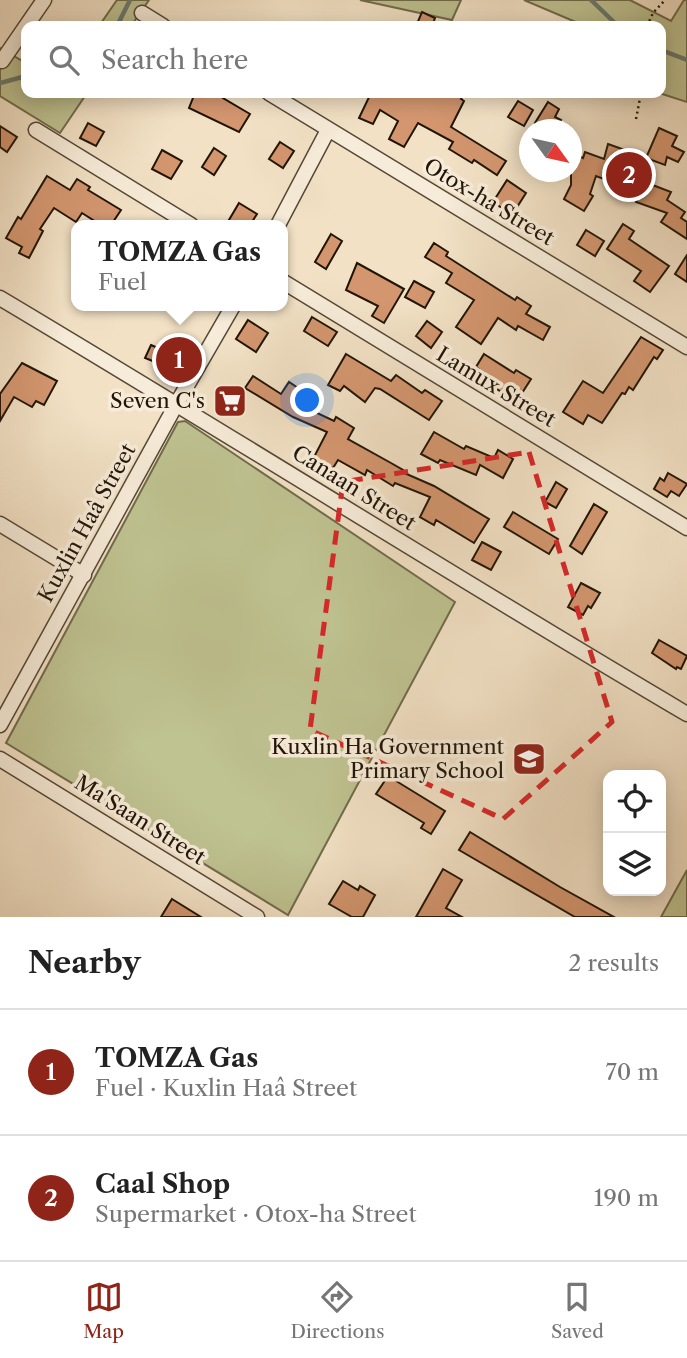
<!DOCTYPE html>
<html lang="en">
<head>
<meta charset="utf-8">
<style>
	:root { --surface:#fff; --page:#f6f6f6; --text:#222; --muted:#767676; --line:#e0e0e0; --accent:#8f2418 }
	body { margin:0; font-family:"Libre Caslon Text",serif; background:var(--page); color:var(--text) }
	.controls { position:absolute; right:21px; bottom:21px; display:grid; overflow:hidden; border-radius:14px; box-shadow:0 4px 18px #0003 }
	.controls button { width:63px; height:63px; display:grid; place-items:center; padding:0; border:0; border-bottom:2px solid var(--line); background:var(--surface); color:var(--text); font:35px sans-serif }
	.compass { position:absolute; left:519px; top:119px; width:63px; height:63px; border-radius:50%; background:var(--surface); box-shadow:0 4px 18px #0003; rotate:123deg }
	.you { position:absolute; left:308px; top:401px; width:24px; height:24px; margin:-18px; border:5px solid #fff; border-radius:50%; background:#1a73e8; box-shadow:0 0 0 10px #1a73e833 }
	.badge { display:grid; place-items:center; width:46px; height:46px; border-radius:50%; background:var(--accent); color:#fff; font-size:23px; font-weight:700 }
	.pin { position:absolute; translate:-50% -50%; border:4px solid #fff; box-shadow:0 2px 7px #0006 }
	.popup { position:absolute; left:71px; top:220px; width:217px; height:91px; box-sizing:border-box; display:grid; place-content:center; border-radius:14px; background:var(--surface); filter:drop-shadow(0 2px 5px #0005); font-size:23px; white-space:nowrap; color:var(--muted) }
	.popup b { font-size:26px; color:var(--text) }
	.popup::after { content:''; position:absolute; left:50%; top:100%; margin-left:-14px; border:14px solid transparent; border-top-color:var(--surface) }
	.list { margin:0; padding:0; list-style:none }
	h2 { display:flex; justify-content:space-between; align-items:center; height:91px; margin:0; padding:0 28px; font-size:30px }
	h2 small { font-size:23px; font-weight:400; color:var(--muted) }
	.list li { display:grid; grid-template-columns:46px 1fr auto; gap:21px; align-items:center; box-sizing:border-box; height:126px; padding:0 28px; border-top:2px solid var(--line) }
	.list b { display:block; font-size:26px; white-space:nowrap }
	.list p { margin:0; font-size:23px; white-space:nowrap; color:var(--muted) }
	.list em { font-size:23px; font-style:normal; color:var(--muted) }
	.icon { flex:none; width:38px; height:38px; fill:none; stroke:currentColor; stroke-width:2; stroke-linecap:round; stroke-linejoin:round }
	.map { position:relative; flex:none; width:687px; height:917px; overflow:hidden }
	.search { position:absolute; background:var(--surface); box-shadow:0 4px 18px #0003; left:21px; right:21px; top:21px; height:77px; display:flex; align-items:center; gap:18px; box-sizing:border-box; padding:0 24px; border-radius:14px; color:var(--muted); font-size:26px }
	.sheet { height:343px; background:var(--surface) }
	nav { display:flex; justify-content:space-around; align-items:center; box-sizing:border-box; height:98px; border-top:2px solid var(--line); background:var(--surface); font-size:19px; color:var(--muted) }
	nav a { display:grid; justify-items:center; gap:4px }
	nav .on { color:var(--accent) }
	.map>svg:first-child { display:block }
	.green { fill:#bfc291; stroke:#706c4c; stroke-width:2 }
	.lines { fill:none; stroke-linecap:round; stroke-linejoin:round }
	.stream { stroke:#6a7a6f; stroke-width:4.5 }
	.building { fill:#d3966f; stroke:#211508; stroke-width:2 }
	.minor-casing { stroke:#554837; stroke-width:17 }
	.path { stroke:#211508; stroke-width:2.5; stroke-dasharray:2 3.5; stroke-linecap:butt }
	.minor { stroke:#f7ecd9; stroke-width:14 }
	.marked { fill:none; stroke:#d62828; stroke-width:5; stroke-dasharray:14 9; stroke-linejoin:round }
	.labels { text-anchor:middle; stroke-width:7; stroke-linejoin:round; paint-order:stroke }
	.street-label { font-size:21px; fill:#211508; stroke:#f7ecd9 }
	.poi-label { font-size:21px; fill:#211508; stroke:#f7ecd9; text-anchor:end }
</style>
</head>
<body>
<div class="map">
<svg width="687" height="917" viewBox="0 0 687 917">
	<rect width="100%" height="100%" fill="#f2e1c5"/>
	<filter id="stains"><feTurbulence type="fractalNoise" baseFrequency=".00286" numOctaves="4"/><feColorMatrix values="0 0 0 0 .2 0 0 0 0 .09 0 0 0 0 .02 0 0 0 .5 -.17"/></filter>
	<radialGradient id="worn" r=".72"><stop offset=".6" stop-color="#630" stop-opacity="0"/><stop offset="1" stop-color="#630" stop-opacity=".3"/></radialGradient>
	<g class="green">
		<polygon points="117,0 149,0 131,26 99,26"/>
		<polygon points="360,0 461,0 452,20"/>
		<polygon points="524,0 630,0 671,21 684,0 687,0 687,102 659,93 661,93 661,26 585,26"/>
		<polygon points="0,48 26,63 26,93 87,93 60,133 0,96"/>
		<polygon points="185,421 455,602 288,915 6,743 178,422"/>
		<polygon points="687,870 687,917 661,917"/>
	</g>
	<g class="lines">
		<g class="stream">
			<polyline points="591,0 618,26"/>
			<polyline points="117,26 130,0"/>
			<polyline points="661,50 687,60"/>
			<polyline points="0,83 26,76"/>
		</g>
	</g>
	<g class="building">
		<polygon points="422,12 435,18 432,26 416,26"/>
		<polygon points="195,93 225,93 223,98 250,114 239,132 189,108"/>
		<polygon points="371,93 464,93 461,99 464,101 451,127 506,161 497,175 474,160 472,163 449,149 453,142 418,123 404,147 389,139 398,121 380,110 373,124 359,118"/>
		<polygon points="518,101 533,110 524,126 508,117"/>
		<polygon points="548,102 559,109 555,117 561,120 556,130 547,130 535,123"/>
		<polygon points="88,123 104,132 96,146 80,138"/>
		<polygon points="0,126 17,137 7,152 0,147"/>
		<polygon points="659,128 677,136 672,146 684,152 678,162 667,157 665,165 646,158"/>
		<polygon points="280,142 294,151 283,168 269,159"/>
		<polygon points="608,144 628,151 617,184 596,176 590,194 593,196 584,211 564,199 571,185 571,152 583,158 585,152 604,159"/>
		<polygon points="214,148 226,156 214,175 202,167"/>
		<polygon points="162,150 182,161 171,179 152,169"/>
		<polygon points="47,176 70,190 77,179 90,187 88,190 121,210 111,225 101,225 82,213 76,222 54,208 40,229 43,231 29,258 19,253 22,247 6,238 18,217 21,219"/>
		<polygon points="637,179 671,192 667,200 685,212 681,218 687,222 687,239 661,222 667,213 636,202 637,200 629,197"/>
		<polygon points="507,180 526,193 512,215 493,202"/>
		<polygon points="239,203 257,214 250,225 226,225"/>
		<polygon points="623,224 634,231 629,239 669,266 650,292 634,281 641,271 607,249"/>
		<polygon points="586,230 604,241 595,256 577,245"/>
		<polygon points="331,234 342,241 326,269 315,262"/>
		<polygon points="434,243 448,252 446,256 515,300 517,297 531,306 526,314 550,327 543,340 518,326 516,330 498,318 481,344 456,327 474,300 446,283 452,273 425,257"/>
		<polygon points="687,255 687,282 675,274"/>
		<polygon points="357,263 404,289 384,323 372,316 378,306 346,290"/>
		<polygon points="414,281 434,292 425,308 405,297"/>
		<polygon points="312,317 337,332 328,346 304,331"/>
		<polygon points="248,320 268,333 256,352 236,339"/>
		<polygon points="427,321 442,332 431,348 416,336"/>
		<polygon points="641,337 663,350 657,359 654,357 633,390 629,387 625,394 622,393 602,423 588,415 583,424 563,412 583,381 603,393"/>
		<polygon points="151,345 167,352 160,364 145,358"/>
		<polygon points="346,354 391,381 396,375 422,393 425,390 442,401 429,420 380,389 375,388 365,402 344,386 340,391 328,385"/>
		<polygon points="484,354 514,373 516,370 531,379 517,401 493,387 497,381 476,367"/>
		<polygon points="22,363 57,381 44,405 36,401 32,407 14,397 0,421 0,394"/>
		<polygon points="253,376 281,394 289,382 307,394 300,405 334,421 336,417 354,428 348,439 391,463 403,470 402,472 434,486 489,519 474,543 436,520 434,525 420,517 430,497 395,483 393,486 367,470 365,475 338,460 333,468 314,457 327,432 293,417 245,388"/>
		<polygon points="434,432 464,449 466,446 494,458 498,450 513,459 503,478 480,465 476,475 440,460 438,463 421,454"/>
		<polygon points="668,473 687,484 679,496 671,491 667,497 654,489 660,478 664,481"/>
		<polygon points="556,482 567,489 556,508 545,502"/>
		<polygon points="594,504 607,512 582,554 570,546"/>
		<polygon points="513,512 558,539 549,554 504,527"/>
		<polygon points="482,542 501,552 491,570 472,560"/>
		<polygon points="581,583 600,593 591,608 588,606 583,615 568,607"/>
		<polygon points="659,640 687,656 681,669 677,667 676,669 652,653"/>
		<polygon points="388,776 445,811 431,834 421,828 424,823 376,794"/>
		<polygon points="470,832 560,887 614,917 575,917 502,875 459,850"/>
		<polygon points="443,869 462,880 446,908 462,917 416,917"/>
		<polygon points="343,881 358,890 360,886 375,895 363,917 352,917 329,904"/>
		<polygon points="172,899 201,917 161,917"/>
	</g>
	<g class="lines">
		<defs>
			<g id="minor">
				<polyline points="142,13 163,26"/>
				<polyline points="2,61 44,0"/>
				<polyline points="269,93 687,347"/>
				<polyline points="36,130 191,225"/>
				<polyline points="278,225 328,130"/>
				<polyline points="282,281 687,528"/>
				<path d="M 0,298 C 230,435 456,578 687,714"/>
				<polyline points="0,524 84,575"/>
				<polyline points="0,725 177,403 233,306"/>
				<polyline points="0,759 257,917"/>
			</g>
		</defs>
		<use href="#minor" class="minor-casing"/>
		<g class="path">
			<polyline points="647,26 653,13 665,0"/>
			<polyline points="636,119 641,93"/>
		</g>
		<use href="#minor" class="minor"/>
	</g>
	<path class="marked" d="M 529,452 L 612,722 L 503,819 L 310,730 L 343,482 Z"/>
	<defs>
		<symbol id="supermarket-square" viewBox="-11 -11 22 22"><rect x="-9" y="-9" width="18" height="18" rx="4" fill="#8f2418" stroke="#f7ecd9"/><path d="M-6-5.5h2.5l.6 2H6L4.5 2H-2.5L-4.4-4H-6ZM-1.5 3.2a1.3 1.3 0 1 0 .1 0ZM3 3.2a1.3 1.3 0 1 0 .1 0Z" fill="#fff"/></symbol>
		<symbol id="school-square" viewBox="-11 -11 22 22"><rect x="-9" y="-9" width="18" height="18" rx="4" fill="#8f2418" stroke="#f7ecd9"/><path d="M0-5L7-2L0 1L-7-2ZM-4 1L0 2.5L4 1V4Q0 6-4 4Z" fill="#fff"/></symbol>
	</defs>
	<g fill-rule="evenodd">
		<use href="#supermarket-square" x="211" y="382" width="38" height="38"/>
		<use href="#school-square" x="510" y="740" width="38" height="38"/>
	</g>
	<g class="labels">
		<g class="street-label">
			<text transform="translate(489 202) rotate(31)" y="7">Otox-ha Street</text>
			<text transform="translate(496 387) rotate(31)" y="7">Lamux Street</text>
			<text transform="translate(354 488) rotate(32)" y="7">Canaan Street</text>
			<text transform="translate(87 523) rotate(-61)" y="7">Kuxlin Haâ Street</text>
			<text transform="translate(140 820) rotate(32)" y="7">Ma'Saan Street</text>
		</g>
		<g class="poi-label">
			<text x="205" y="408">Seven C's</text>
			<text x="504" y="754">Kuxlin Ha Government<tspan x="504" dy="24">Primary School</tspan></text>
		</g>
	</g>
	<rect width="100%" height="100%" filter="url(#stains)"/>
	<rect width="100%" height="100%" fill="url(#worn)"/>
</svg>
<div class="controls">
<button><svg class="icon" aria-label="locate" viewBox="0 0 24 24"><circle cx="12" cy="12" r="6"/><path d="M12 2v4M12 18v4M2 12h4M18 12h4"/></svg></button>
<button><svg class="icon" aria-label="layers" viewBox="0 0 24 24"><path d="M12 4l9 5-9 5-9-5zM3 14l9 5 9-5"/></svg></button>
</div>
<svg class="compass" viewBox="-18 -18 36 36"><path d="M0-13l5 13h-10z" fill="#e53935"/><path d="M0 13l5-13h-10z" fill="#767676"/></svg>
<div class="you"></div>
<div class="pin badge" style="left:179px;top:360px">1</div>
<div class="popup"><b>TOMZA Gas</b>Fuel</div>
<div class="pin badge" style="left:629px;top:175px">2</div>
<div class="search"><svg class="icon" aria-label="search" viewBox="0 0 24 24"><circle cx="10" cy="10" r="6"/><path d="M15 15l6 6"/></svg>Search here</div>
</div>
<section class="sheet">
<h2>Nearby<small>2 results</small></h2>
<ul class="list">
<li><span class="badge">1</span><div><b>TOMZA Gas</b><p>Fuel · Kuxlin Haâ Street</p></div><em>70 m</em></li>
<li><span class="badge">2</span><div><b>Caal Shop</b><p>Supermarket · Otox-ha Street</p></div><em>190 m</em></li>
</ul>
</section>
<nav>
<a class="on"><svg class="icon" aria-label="map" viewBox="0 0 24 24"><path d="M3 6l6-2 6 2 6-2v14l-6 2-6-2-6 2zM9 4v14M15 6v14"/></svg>Map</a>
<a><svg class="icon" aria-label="directions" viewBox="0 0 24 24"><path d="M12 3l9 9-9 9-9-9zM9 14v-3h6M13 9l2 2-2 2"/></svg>Directions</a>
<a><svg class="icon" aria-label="saved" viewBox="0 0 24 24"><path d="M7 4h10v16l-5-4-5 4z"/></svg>Saved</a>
</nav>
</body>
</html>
